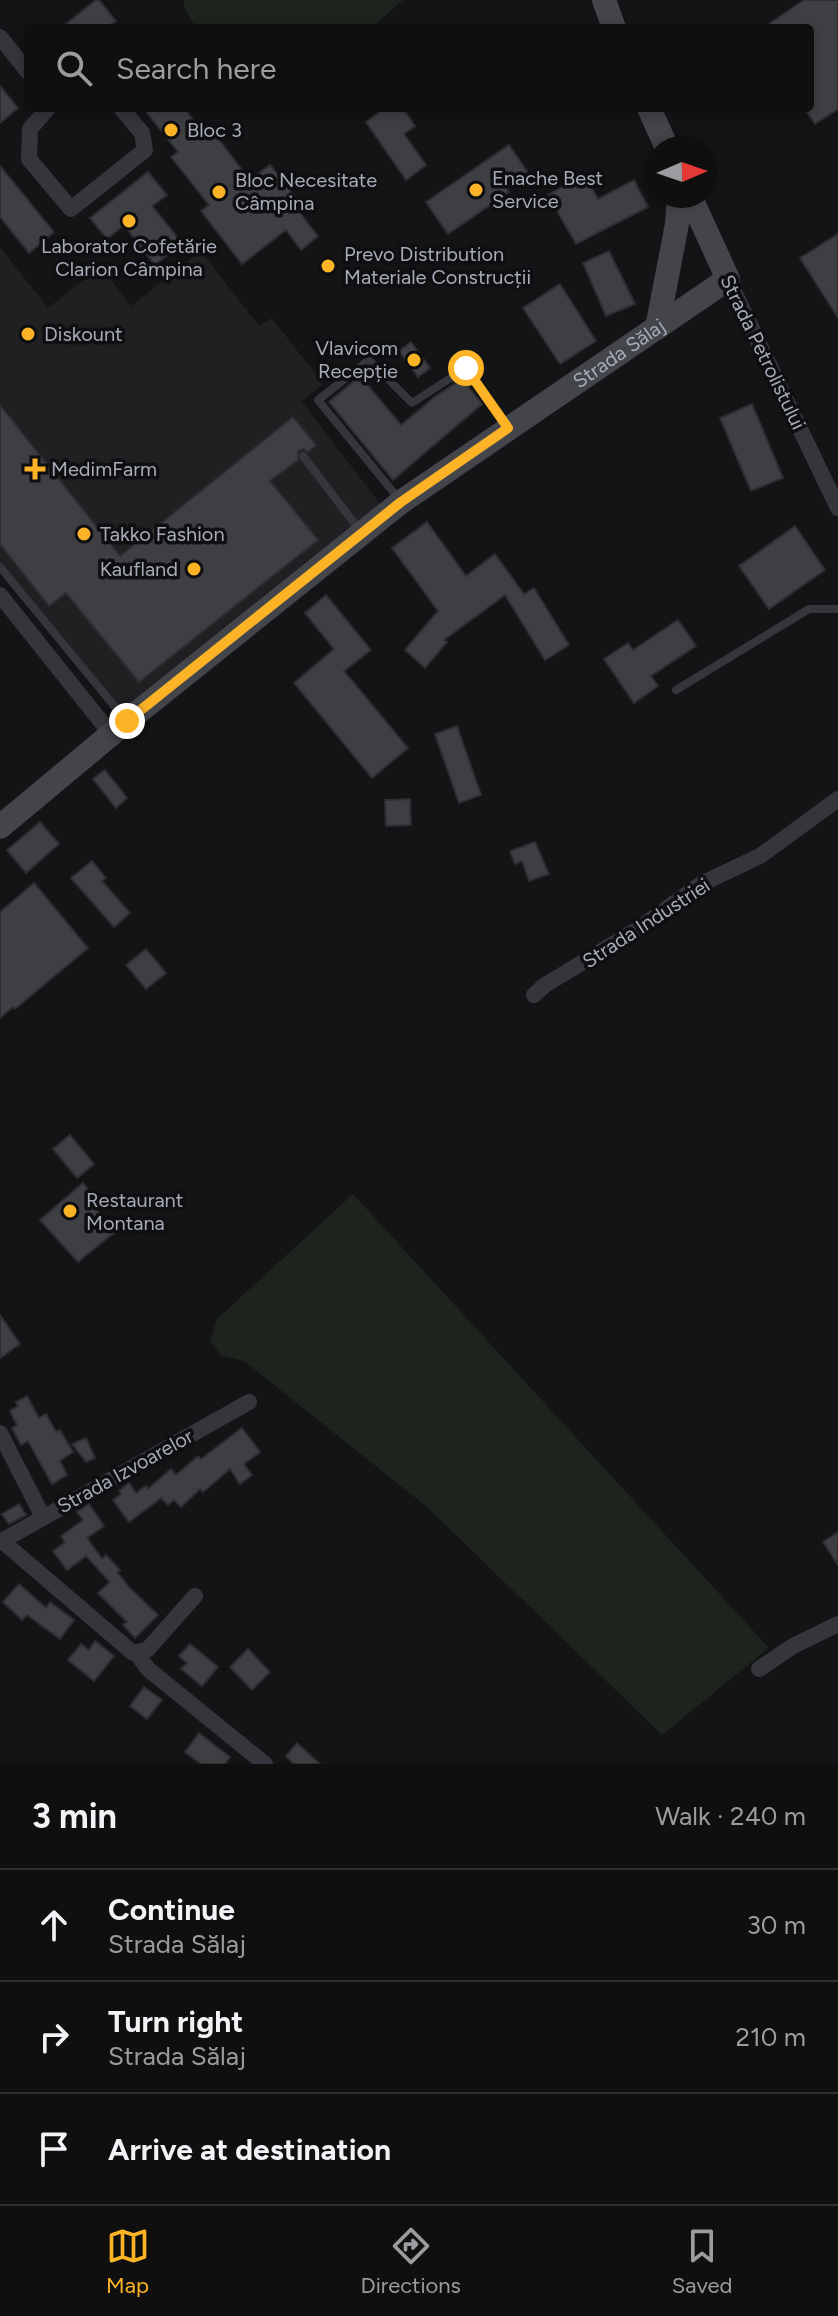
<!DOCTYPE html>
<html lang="en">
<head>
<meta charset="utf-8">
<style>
	:root { --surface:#0f0f10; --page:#181819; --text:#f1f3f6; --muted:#9b9c9f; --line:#2f2f30; --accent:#fcb426 }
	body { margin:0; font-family:Figtree,sans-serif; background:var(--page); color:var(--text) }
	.compass { position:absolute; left:646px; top:136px; width:72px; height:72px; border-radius:50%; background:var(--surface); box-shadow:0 4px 12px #0003; rotate:88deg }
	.stop { position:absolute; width:24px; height:24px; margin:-18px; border:6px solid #fcb426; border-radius:50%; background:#fff }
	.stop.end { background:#fcb426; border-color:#fff; box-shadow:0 2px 8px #0008 }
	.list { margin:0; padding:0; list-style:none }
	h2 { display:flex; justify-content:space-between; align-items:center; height:104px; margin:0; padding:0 32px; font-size:34px }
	h2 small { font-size:26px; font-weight:400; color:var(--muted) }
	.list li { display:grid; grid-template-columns:52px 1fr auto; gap:24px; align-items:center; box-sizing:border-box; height:112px; padding:0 32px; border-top:2px solid var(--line) }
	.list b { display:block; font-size:30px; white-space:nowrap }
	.list p { margin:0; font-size:26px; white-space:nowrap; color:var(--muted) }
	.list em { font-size:26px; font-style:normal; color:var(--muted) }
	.icon { flex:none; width:44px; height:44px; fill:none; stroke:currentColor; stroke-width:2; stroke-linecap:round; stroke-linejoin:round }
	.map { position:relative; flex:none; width:838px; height:1764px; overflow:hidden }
	.search { position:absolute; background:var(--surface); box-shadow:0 4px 12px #0003; left:24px; right:24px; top:24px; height:88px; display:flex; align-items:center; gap:20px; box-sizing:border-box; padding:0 28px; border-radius:8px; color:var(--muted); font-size:30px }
	.sheet { height:440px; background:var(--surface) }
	nav { display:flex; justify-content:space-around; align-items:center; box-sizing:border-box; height:112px; border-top:2px solid var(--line); background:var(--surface); font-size:22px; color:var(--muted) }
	nav a { display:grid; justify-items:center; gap:4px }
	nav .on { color:var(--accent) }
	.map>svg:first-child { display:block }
	.built { fill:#202023 }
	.green { fill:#1c241d }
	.building { fill:#3e3f43; stroke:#2e2e32; stroke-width:2 }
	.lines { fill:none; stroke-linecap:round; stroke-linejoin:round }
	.lane { stroke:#35363b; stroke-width:8 }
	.street { stroke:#35363b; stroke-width:16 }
	.secondary { stroke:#43454b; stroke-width:24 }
	.route { stroke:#fcb426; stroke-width:10 }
	.poi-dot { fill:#fcb426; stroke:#0f0f11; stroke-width:3 }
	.labels { text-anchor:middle; stroke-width:7; stroke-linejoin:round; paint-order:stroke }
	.poi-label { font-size:20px; fill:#a5abb7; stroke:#0f0f11; text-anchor:start }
	.street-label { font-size:20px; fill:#a5abb7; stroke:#0f0f11 }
</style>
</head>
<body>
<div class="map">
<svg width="838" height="1764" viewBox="0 0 838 1764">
	<rect width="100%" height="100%" fill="#141416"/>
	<polygon class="built" points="0,247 48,308 101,267 131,306 201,251 259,326 272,318 323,384 302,401 387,513 127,721 0,569"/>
	<g class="green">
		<polygon points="184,0 403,0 371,28 196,28 184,7"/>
		<polygon points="353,1194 769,1648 662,1735 427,1507 244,1361 222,1356 210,1342 217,1319"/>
	</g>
	<g class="building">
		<polygon points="96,0 99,0 116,21 107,28 61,28"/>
		<polygon points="804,0 838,0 838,109 815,124 804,108 810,108 810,28 763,28"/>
		<polygon points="0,86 18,108 0,123"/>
		<polygon points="143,108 184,108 203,132 209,127 250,180 270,165 301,204 296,208 318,236 301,250 286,230 242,264 201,211 209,205 171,157 178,152"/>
		<polygon points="385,108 403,108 415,126 404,134 426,165 406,180 366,122"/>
		<polygon points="509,145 529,174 507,189 509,192 448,234 426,202"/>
		<polygon points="0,166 54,232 29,253 0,217"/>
		<polygon points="148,172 167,195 152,206 182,243 155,265 124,225 107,239 90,218"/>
		<polygon points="584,174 598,199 634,180 648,207 576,244 548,195"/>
		<polygon points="838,234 838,318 800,258"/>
		<polygon points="609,251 635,304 606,316 583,263"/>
		<polygon points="560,284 596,341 560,364 523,308"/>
		<polygon points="411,342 430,368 418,377 399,351"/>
		<polygon points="360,376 401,425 436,396 462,379 482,404 393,480 329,402"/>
		<polygon points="752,404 783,478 751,491 720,418"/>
		<polygon points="0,405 120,556 293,417 316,445 308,452 303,449 298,451 298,460 270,481 318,540 139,682 66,593 49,606 0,544"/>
		<polygon points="427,522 466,576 495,554 524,594 534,588 569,645 545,660 505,595 444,640 447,642 425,668 405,650 438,611 392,548"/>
		<polygon points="795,526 825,570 769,609 739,566"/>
		<polygon points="326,595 371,650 344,671 408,748 372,778 294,683 334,649 305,613"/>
		<polygon points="678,620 696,646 651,676 658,686 634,703 604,659 628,643 633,650"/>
		<polygon points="457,726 481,795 459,803 435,734"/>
		<polygon points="105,770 127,798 116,808 93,779"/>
		<polygon points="410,799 411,825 386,826 385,800"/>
		<polygon points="40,822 59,844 26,873 7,850"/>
		<polygon points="535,842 549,874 529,881 522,861 515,864 510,851"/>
		<polygon points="92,861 106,878 102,881 130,913 114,927 71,878"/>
		<polygon points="34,883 88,948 15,1009 13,1007 0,1018 0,912"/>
		<polygon points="146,949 166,973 146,989 126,965"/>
		<polygon points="70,1135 94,1164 77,1178 53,1149"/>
		<polygon points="83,1183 99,1203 94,1207 115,1232 78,1262 40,1220"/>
		<polygon points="0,1315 20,1344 0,1358"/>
		<polygon points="27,1396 39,1418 46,1414 56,1432 60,1430 73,1452 60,1461 67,1475 52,1484 28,1441 21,1445 12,1428 17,1425 10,1411 18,1406 16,1402"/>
		<polygon points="242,1428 260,1452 244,1464 252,1475 240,1484 230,1469 203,1492 200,1489 181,1507 174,1500 168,1505 161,1498 129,1522 113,1500 121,1494 119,1491 129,1483 136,1493 146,1486 148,1489 171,1469 176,1475 198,1456 201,1459"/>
		<polygon points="86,1438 95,1458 86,1462 72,1444"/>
		<polygon points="19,1504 26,1515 9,1524 2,1514"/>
		<polygon points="89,1504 104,1526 87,1538 102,1559 106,1555 120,1570 117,1572 129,1587 158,1615 135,1638 123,1625 127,1622 98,1593 110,1582 86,1556 67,1570 53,1551 65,1542 61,1536 83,1520 77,1512"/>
		<polygon points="838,1532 838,1565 823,1542"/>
		<polygon points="19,1584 46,1608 50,1602 74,1620 60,1639 27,1615 22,1620 3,1602"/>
		<polygon points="95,1641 114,1656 94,1681 68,1660 81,1644 89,1650"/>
		<polygon points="190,1644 218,1667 202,1686 181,1669 187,1663 179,1656"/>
		<polygon points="248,1649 270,1672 252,1690 230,1667"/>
		<polygon points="144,1687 162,1700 147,1719 130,1706"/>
		<polygon points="199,1733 230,1757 225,1764 201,1764 185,1752"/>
		<polygon points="297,1743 320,1764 294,1764 286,1756"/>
	</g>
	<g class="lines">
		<g class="lane">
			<polyline points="303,456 361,532"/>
			<polyline points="399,499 318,400 369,360 412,403 466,368 507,427"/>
			<polyline points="0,567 124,718"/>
			<polyline points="676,690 809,609 838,609"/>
		</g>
		<g class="street">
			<polyline points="0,37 28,72"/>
			<polyline points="48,108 30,129 29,159 71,209 145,150 142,133 121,108"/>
			<polyline points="728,279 838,508"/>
			<polyline points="0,595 111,734"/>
			<polyline points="534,995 545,985 638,929 701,884 760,856 838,799"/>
			<polyline points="0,1433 43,1517"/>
			<polyline points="2,1541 133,1653 147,1650 195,1596"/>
			<polyline points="0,1542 249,1402"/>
			<polyline points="137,1654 148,1669 265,1764"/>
			<polyline points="759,1669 793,1646 838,1624"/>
		</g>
		<g class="secondary">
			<polyline points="604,0 614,28"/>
			<polyline points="649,108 667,148"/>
			<polyline points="657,328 677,224 679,196"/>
			<path id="s1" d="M 0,827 L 127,721 L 401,502 L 728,279 L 690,196"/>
		</g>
	</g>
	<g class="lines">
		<polyline class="route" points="127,721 401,502 508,428 466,368"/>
	</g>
	<g class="poi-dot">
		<circle cx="171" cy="130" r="8"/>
		<circle cx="476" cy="190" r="8"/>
		<circle cx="219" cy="192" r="8"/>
		<circle cx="129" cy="221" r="8"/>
		<circle cx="328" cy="266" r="8"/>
		<circle cx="28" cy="334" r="8"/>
		<circle cx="414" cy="360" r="8"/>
		<path d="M31 457h8v8h8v8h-8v8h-8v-8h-8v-8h8z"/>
		<circle cx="84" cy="534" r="8"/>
		<circle cx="194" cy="569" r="8"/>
		<circle cx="70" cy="1211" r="8"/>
	</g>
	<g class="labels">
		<g class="poi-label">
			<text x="187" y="137">Bloc 3</text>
			<text x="492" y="185">Enache Best<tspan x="492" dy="23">Service</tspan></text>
			<text x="235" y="187">Bloc Necesitate<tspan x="235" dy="23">Câmpina</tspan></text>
			<text x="129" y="253" text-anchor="middle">Laborator Cofetărie<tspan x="129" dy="23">Clarion Câmpina</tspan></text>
			<text x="344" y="261">Prevo Distribution<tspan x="344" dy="23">Materiale Construcții</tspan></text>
			<text x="44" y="341">Diskount</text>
			<text x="398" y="355" text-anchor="end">Vlavicom<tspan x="398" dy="23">Recepție</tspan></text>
			<text x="51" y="476">MedimFarm</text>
			<text x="100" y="541">Takko Fashion</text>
			<text x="178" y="576" text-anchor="end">Kaufland</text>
			<text x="86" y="1207">Restaurant<tspan x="86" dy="23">Montana</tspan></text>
		</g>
		<g class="street-label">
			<text transform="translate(763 352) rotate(64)" y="7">Strada Petrolistului</text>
			<text dy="7" stroke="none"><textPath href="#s1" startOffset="780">Strada Sălaj</textPath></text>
			<text transform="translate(646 923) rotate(-33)" y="7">Strada Industriei</text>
			<text transform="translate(125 1471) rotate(-29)" y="7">Strada Izvoarelor</text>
		</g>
	</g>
</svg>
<svg class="compass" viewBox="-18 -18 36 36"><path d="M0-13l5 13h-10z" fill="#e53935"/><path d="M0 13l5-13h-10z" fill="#9b9c9f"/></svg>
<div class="stop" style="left:466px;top:368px"></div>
<div class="stop end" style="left:127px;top:721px"></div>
<div class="search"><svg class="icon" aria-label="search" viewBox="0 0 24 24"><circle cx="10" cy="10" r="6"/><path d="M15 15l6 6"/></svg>Search here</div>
</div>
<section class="sheet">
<h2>3 min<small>Walk · 240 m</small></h2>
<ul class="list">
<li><svg class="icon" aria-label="ahead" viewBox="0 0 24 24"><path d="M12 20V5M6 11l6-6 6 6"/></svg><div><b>Continue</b><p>Strada Sălaj</p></div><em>30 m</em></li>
<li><svg class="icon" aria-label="right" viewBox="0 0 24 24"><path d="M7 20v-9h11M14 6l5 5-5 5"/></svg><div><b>Turn right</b><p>Strada Sălaj</p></div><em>210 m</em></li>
<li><svg class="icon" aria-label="arrive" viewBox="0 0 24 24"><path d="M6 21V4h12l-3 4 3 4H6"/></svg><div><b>Arrive at destination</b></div></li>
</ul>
</section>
<nav>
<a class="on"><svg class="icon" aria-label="map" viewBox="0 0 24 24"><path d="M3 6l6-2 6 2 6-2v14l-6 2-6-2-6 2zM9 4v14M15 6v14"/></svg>Map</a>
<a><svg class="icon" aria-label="directions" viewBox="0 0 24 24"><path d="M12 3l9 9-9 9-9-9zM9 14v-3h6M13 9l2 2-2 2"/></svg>Directions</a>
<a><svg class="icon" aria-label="saved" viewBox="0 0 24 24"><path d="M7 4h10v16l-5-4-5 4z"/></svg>Saved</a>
</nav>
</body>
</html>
